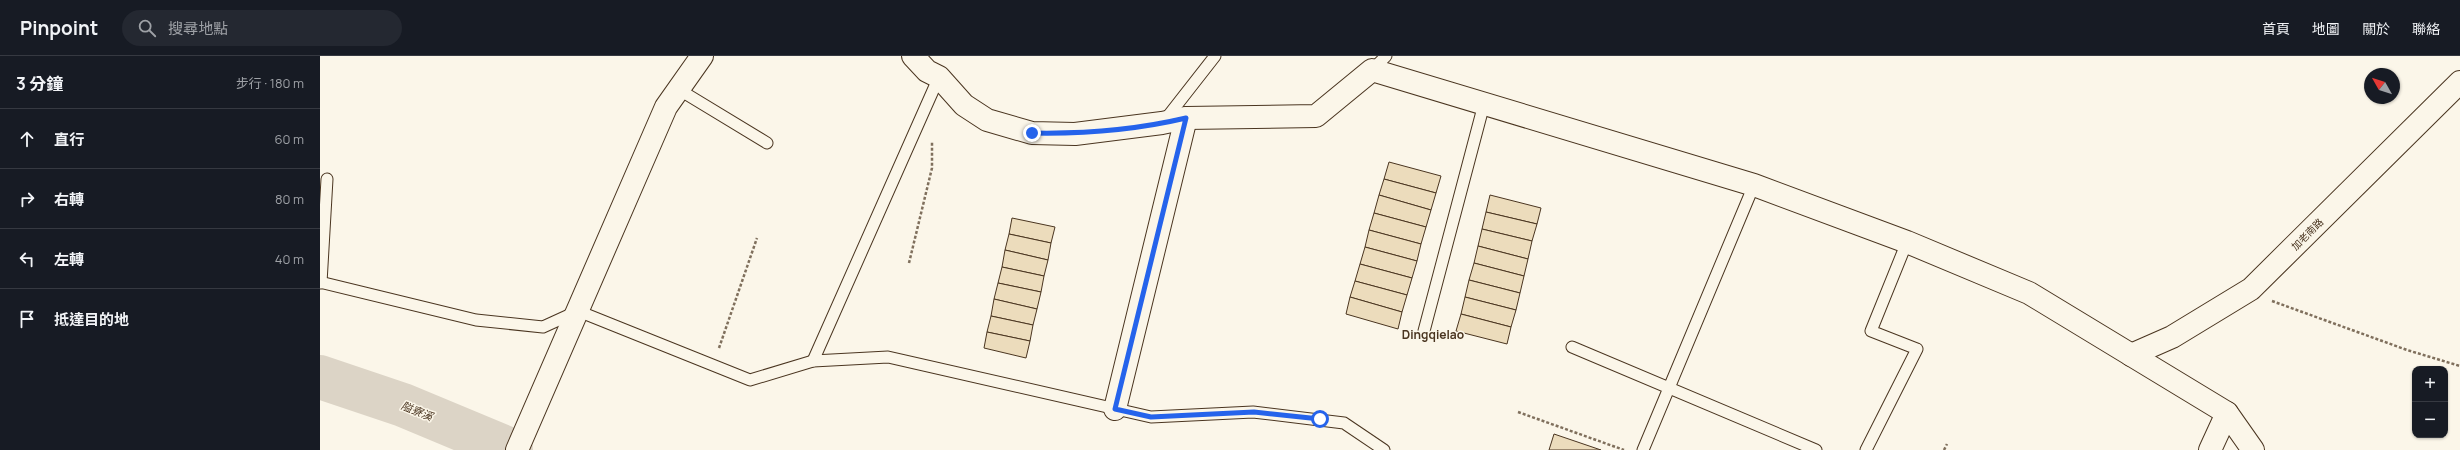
<!DOCTYPE html>
<html lang="zh-TW">
<head>
<meta charset="utf-8">
<style>
	:root { --surface:#171b24; --page:#242831; --text:#f1f3f6; --muted:#9ea1a6; --line:#363941 }
	body { margin:0; font-family:Manrope,"Noto Sans TC",sans-serif; background:var(--page); color:var(--text) }
	.controls { position:absolute; right:12px; bottom:12px; display:grid; overflow:hidden; border-radius:8px; box-shadow:0 1px 3px #0004 }
	.controls button { width:36px; height:36px; display:grid; place-items:center; padding:0; border:0; border-bottom:1px solid var(--line); background:var(--surface); color:var(--text); font:20px sans-serif }
	.compass { position:absolute; left:2044px; top:12px; width:36px; height:36px; border-radius:50%; background:var(--surface); box-shadow:0 1px 3px #0004; rotate:309deg }
	.stop { position:absolute; width:12px; height:12px; margin:-9px; border:3px solid #2563eb; border-radius:50%; background:#fff }
	.stop.end { background:#2563eb; border-color:#fff; box-shadow:0 1px 4px #0008 }
	.list { margin:0; padding:0; list-style:none }
	h2 { display:flex; justify-content:space-between; align-items:center; height:52px; margin:0; padding:0 16px; font-size:17px }
	h2 small { font-size:13px; font-weight:400; color:var(--muted) }
	.list li { display:grid; grid-template-columns:26px 1fr auto; gap:12px; align-items:center; box-sizing:border-box; height:60px; padding:0 16px; border-top:1px solid var(--line) }
	.list b { display:block; font-size:15px; white-space:nowrap }
	.list em { font-size:13px; font-style:normal; color:var(--muted) }
	.icon { flex:none; width:22px; height:22px; fill:none; stroke:currentColor; stroke-width:2; stroke-linecap:round; stroke-linejoin:round }
	.map { position:relative; flex:none; width:2140px; height:394px; overflow:hidden }
	header { display:flex; align-items:center; gap:24px; box-sizing:border-box; height:56px; padding:0 20px; background:var(--surface); border-bottom:1px solid var(--line) }
	header strong { font-size:19px }
	nav { display:flex; gap:22px; margin-inline-start:auto; font-size:14px }
	.search { width:280px; height:36px; background:var(--page); display:flex; align-items:center; gap:10px; box-sizing:border-box; padding:0 14px; border-radius:22px; color:var(--muted); font-size:15px }
	main { display:flex }
	aside { flex:1; background:var(--surface) }
	.map>svg:first-child { display:block }
	.lines { fill:none; stroke-linecap:round; stroke-linejoin:round }
	.river { stroke:#dcd4c6; stroke-width:44 }
	.building { fill:#ecdcbc; stroke:#4a3520 }
	.lane-casing { stroke:#4a3520; stroke-width:13 }
	.street-casing { stroke:#4a3520; stroke-width:24 }
	.secondary-casing { stroke:#4a3520; stroke-width:24 }
	.path { stroke:#7f6f5c; stroke-width:2.5; stroke-dasharray:3 2; stroke-linecap:butt }
	.lane { stroke:#fbf6e9; stroke-width:11 }
	.street { stroke:#fbf6e9; stroke-width:22 }
	.secondary { stroke:#fbf6e9; stroke-width:22 }
	.route { stroke:#2563eb; stroke-width:5 }
	.labels { text-anchor:middle; stroke-width:3; stroke-linejoin:round; paint-order:stroke }
	.street-label { font-size:10px; fill:#4a3520; stroke:#fbf6e9 }
	.water-label { font-size:11px; font-style:italic; fill:#4a3520; stroke:#fbf6e9 }
	.quarter-label { font-size:12px; font-weight:bold; fill:#4a3520; stroke:#fbf6e9 }
</style>
</head>
<body>
<header>
<strong>Pinpoint</strong>
<div class="search"><svg class="icon" aria-label="search" viewBox="0 0 24 24"><circle cx="10" cy="10" r="6"/><path d="M15 15l6 6"/></svg>搜尋地點</div>
<nav><a>首頁</a><a>地圖</a><a>關於</a><a>聯絡</a></nav>
</header>
<main>
<aside>
<h2>3 分鐘<small>步行 · 180 m</small></h2>
<ul class="list">
<li><svg class="icon" aria-label="ahead" viewBox="0 0 24 24"><path d="M12 20V5M6 11l6-6 6 6"/></svg><div><b>直行</b></div><em>60 m</em></li>
<li><svg class="icon" aria-label="right" viewBox="0 0 24 24"><path d="M7 20v-9h11M14 6l5 5-5 5"/></svg><div><b>右轉</b></div><em>80 m</em></li>
<li><svg class="icon" aria-label="left" viewBox="0 0 24 24"><path d="M17 20v-9H6M10 6l-5 5 5 5"/></svg><div><b>左轉</b></div><em>40 m</em></li>
<li><svg class="icon" aria-label="arrive" viewBox="0 0 24 24"><path d="M6 21V4h12l-3 4 3 4H6"/></svg><div><b>抵達目的地</b></div></li>
</ul>
</aside>
<div class="map">
<svg width="2140" height="394" viewBox="0 0 2140 394">
	<rect width="100%" height="100%" fill="#fbf6e9"/>
	<g class="lines">
		<polyline class="river" points="0,321 83,349 191,394"/>
	</g>
	<g class="building">
		<polygon points="1069,106 1121,120 1116,137 1064,123"/>
		<polygon points="1064,123 1116,137 1111,154 1059,139"/>
		<polygon points="1059,139 1111,154 1106,171 1054,157"/>
		<polygon points="1170,139 1221,152 1217,168 1166,156"/>
		<polygon points="1166,156 1217,168 1212,185 1162,173"/>
		<polygon points="1054,157 1106,171 1101,188 1049,174"/>
		<polygon points="692,162 735,171 731,187 689,178"/>
		<polygon points="1162,173 1212,185 1208,203 1158,190"/>
		<polygon points="1049,174 1101,188 1097,205 1045,191"/>
		<polygon points="689,178 731,187 728,204 685,194"/>
		<polygon points="1158,190 1208,203 1204,220 1154,207"/>
		<polygon points="1045,191 1097,205 1092,222 1040,208"/>
		<polygon points="685,194 728,204 724,220 682,211"/>
		<polygon points="1154,207 1204,220 1200,237 1149,224"/>
		<polygon points="1040,208 1092,222 1087,239 1035,225"/>
		<polygon points="682,211 724,220 721,236 678,227"/>
		<polygon points="1149,224 1200,237 1196,254 1145,241"/>
		<polygon points="1035,225 1087,239 1082,256 1030,241"/>
		<polygon points="678,227 721,236 717,253 674,243"/>
		<polygon points="1030,241 1082,256 1078,273 1026,258"/>
		<polygon points="1145,241 1196,254 1191,271 1141,258"/>
		<polygon points="674,243 717,253 713,269 671,260"/>
		<polygon points="1141,258 1191,271 1187,288 1136,275"/>
		<polygon points="671,260 713,269 710,285 667,276"/>
		<polygon points="667,276 710,285 706,302 664,292"/>
		<polygon points="1234,378 1281,394 1229,394"/>
	</g>
	<g class="lines">
		<defs>
			<g id="lane">
				<polyline points="1052,14 1066,0"/>
				<polyline points="358,33 447,87"/>
				<polyline points="845,64 895,0"/>
				<polyline points="0,226 156,264 223,271 258,255 430,324 493,305 568,301 831,361 933,356 1024,367 1064,394"/>
				<polyline points="1,227 7,123"/>
				<polyline points="1104,275 1164,48"/>
				<polyline points="1252,291 1496,394"/>
				<polyline points="493,305 619,21"/>
				<polyline points="1323,394 1434,129"/>
				<polyline points="1546,394 1597,293 1551,275 1587,186"/>
			</g>
			<g id="street">
				<polyline points="593,0 607,15 619,21 644,49 667,64 712,77 755,78 842,67 866,62 996,60 1052,14 1434,129 1587,186 1709,237 1907,357 1933,394"/>
				<polyline points="1811,299 1852,281 1931,233 2140,26"/>
				<polyline points="795,353 866,62"/>
				<polyline points="1890,394 1907,357"/>
			</g>
			<polyline id="secondary" points="197,394 346,51 382,0"/>
		</defs>
		<use href="#lane" class="lane-casing"/>
		<use href="#street" class="street-casing"/>
		<use href="#secondary" class="secondary-casing"/>
		<g class="path">
			<polyline points="589,207 612,112 612,86"/>
			<polyline points="1952,245 2087,294 2140,310"/>
			<polyline points="399,292 437,182"/>
			<polyline points="1198,356 1304,394"/>
			<polyline points="1624,394 1627,388"/>
		</g>
		<use href="#lane" class="lane"/>
		<use href="#street" class="street"/>
		<use href="#secondary" class="secondary"/>
	</g>
	<g class="lines">
		<path class="route" d="M 712,77 C 763,78 815,74 866,62 L 795,353 L 831,361 L 934,356 L 1000,363"/>
	</g>
	<g class="labels">
		<g class="street-label">
			<text transform="translate(1987 178) rotate(-45)" y="4">加老南路</text>
		</g>
		<g class="water-label">
			<text transform="translate(97 355) rotate(22)" y="4">隘寮溪</text>
		</g>
		<g class="quarter-label">
			<text x="1113" y="283">Dingqielao</text>
		</g>
	</g>
</svg>
<div class="controls">
<button>+</button>
<button>−</button>
</div>
<svg class="compass" viewBox="-18 -18 36 36"><path d="M0-13l5 13h-10z" fill="#e53935"/><path d="M0 13l5-13h-10z" fill="#9ea1a6"/></svg>
<div class="stop" style="left:1000px;top:363px"></div>
<div class="stop end" style="left:712px;top:77px"></div>
</div>
</main>
</body>
</html>
